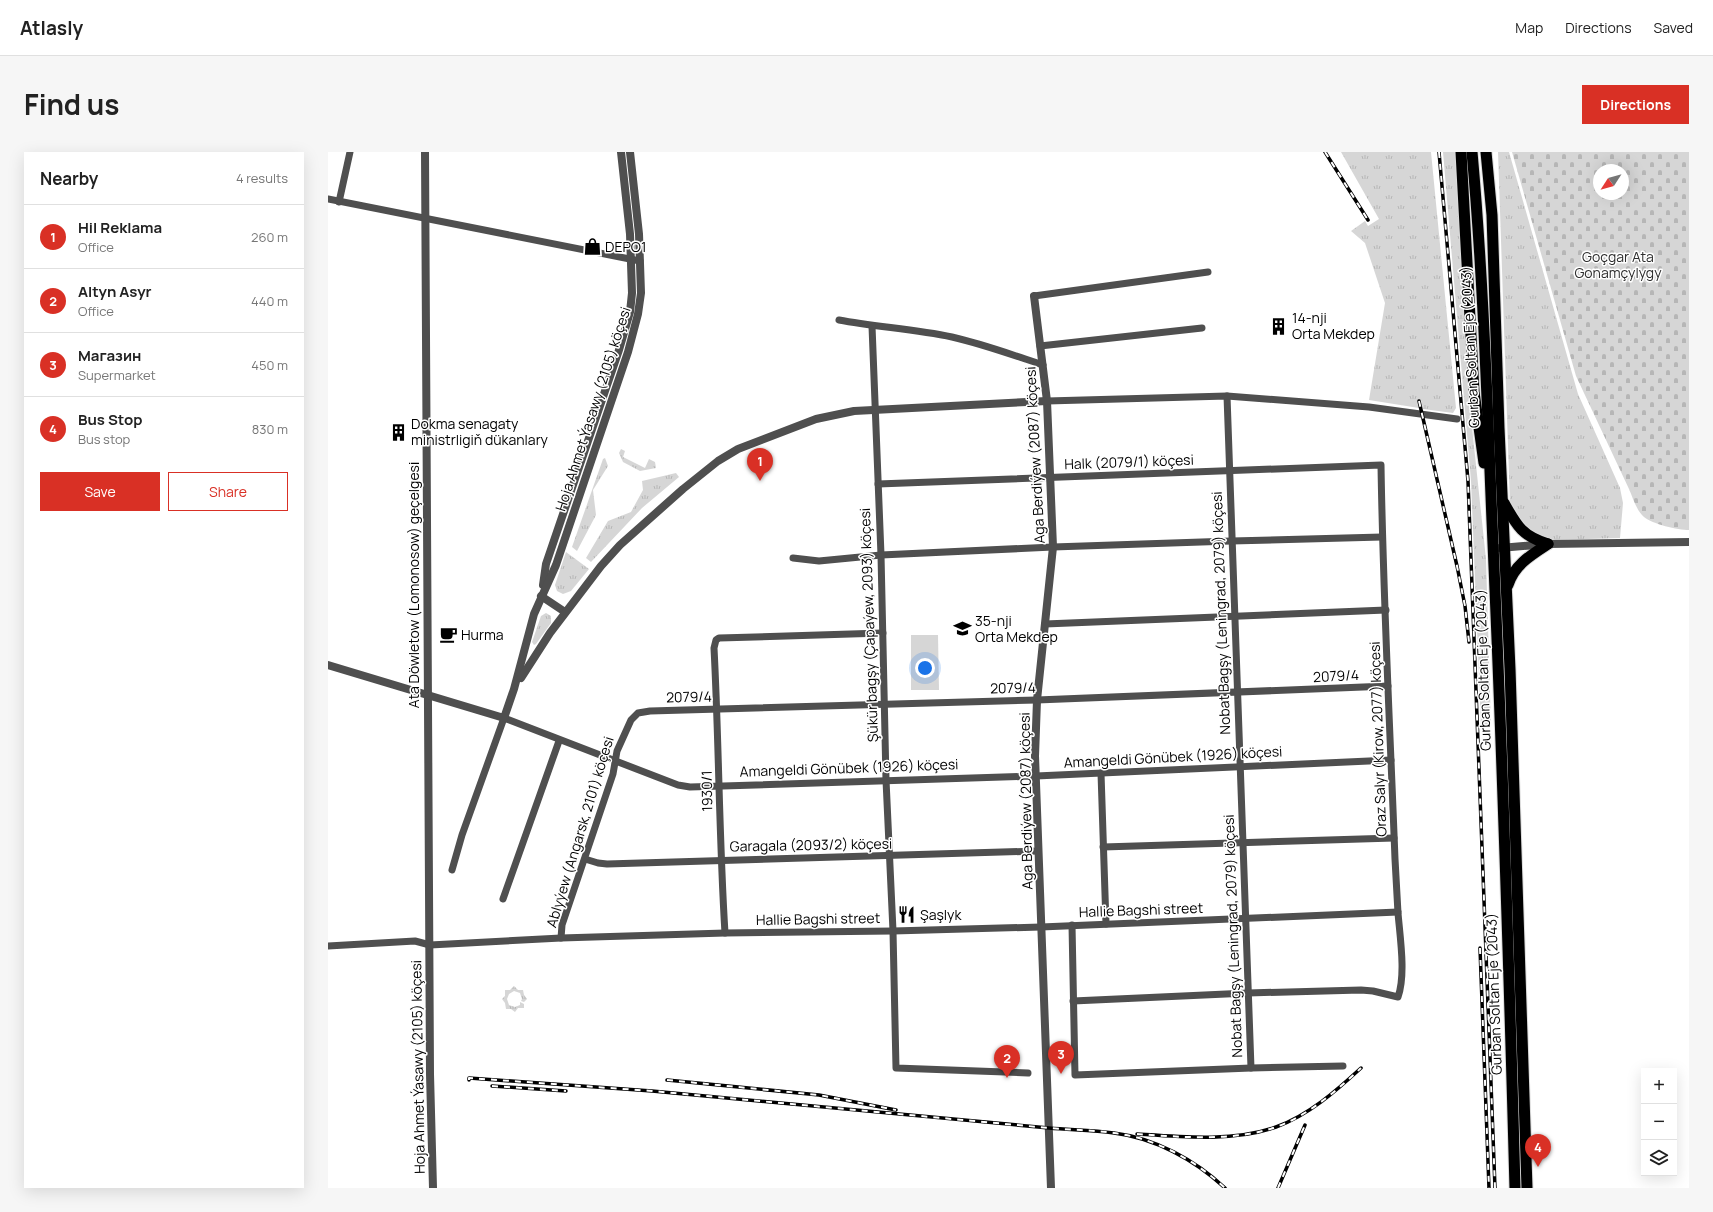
<!DOCTYPE html>
<html lang="en">
<head>
<meta charset="utf-8">
<style>
	:root { --surface:#fff; --page:#f6f6f6; --text:#222; --muted:#767676; --line:#e0e0e0; --accent:#d93025 }
	body { margin:0; font-family:Manrope,sans-serif; background:var(--page); color:var(--text) }
	.controls { position:absolute; right:12px; bottom:12px; display:grid; overflow:hidden; border-radius:0px; box-shadow:0 4px 16px #0002 }
	.controls button { width:36px; height:36px; display:grid; place-items:center; padding:0; border:0; border-bottom:1px solid var(--line); background:var(--surface); color:var(--text); font:20px sans-serif }
	.compass { position:absolute; left:1265px; top:12px; width:36px; height:36px; border-radius:50%; background:var(--surface); box-shadow:0 4px 16px #0002; rotate:234deg }
	.you { position:absolute; left:597px; top:516px; width:14px; height:14px; margin:-10px; border:3px solid #fff; border-radius:50%; background:#1a73e8; box-shadow:0 0 0 6px #1a73e833 }
	.badge { display:grid; place-items:center; width:26px; height:26px; border-radius:50%; background:var(--accent); color:#fff; font-size:13px; font-weight:700 }
	.pin { position:absolute; translate:-50% -33px; filter:drop-shadow(0 1px 2px #0008) }
	.pin::after { content:''; position:absolute; top:21px; width:14px; height:12px; background:inherit; clip-path:polygon(0 0,100% 0,50% 100%) }
	.list { margin:0; padding:0; list-style:none }
	h2 { display:flex; justify-content:space-between; align-items:center; height:52px; margin:0; padding:0 16px; font-size:17px }
	h2 small { font-size:13px; font-weight:400; color:var(--muted) }
	.list li { display:grid; grid-template-columns:26px 1fr auto; gap:12px; align-items:center; box-sizing:border-box; height:64px; padding:0 16px; border-top:1px solid var(--line) }
	.list b { display:block; font-size:15px; white-space:nowrap }
	.list p { margin:0; font-size:13px; white-space:nowrap; color:var(--muted) }
	.list em { font-size:13px; font-style:normal; color:var(--muted) }
	.actions { display:flex; gap:8px; padding:12px 16px }
	.actions a { flex:1; padding:9px 0; border:1px solid var(--accent); border-radius:0px; text-align:center; font-size:14px; color:var(--accent) }
	.actions .main { background:var(--accent); color:#fff }
	.icon { flex:none; width:22px; height:22px; fill:none; stroke:currentColor; stroke-width:2; stroke-linecap:round; stroke-linejoin:round }
	.map { position:relative; flex:none; width:1361px; height:1036px; overflow:hidden; border-radius:0px }
	header { display:flex; align-items:center; gap:24px; box-sizing:border-box; height:56px; padding:0 20px; background:var(--surface); border-bottom:1px solid var(--line) }
	header strong { font-size:19px }
	nav { display:flex; gap:22px; margin-inline-start:auto; font-size:14px }
	.intro { display:flex; align-items:center; justify-content:space-between; box-sizing:border-box; height:96px; padding:0 24px }
	h1 { margin:0; font-size:28px }
	.button { padding:10px 18px; border-radius:0px; background:var(--accent); color:#fff; font-size:14px; font-weight:700 }
	main { display:flex; gap:24px; padding:0 24px }
	aside { flex:1; background:var(--surface); border-radius:0px; box-shadow:0 4px 16px #0002 }
	.map>svg:first-child { display:block }
	.grass { fill:url(#grass-tufts) }
	.cemetery { fill:url(#cemetery-stones); fill-rule:evenodd }
	.pitch { fill:#d6d6d6 }
	.lines { fill:none; stroke-linecap:round; stroke-linejoin:round }
	.trunk-casing { stroke:#dbdbdb; stroke-width:13 }
	.minor { stroke:#4f4f4f; stroke-width:7 }
	.tertiary { stroke:#4f4f4f; stroke-width:8 }
	.trunk { stroke:#000; stroke-width:11 }
	.rail-casing { stroke:#000; stroke-width:3.5 }
	.rail { stroke:#fff; stroke-width:2; stroke-dasharray:6; stroke-linecap:butt }
	.labels { text-anchor:middle; stroke-width:3; stroke-linejoin:round; paint-order:stroke }
	.poi-label { font-size:14px; fill:#000; stroke:#fff; text-anchor:start }
	.park-label { font-size:14px; fill:#2d2d2d; stroke:#fff }
	.street-label { font-size:14px; fill:#000; stroke:#fff }
</style>
</head>
<body>
<header>
<strong>Atlasly</strong>
<nav><a>Map</a><a>Directions</a><a>Saved</a></nav>
</header>
<div class="intro"><h1>Find us</h1><a class="button">Directions</a></div>
<main>
<aside>
<h2>Nearby<small>4 results</small></h2>
<ul class="list">
<li><span class="badge">1</span><div><b>Hil Reklama</b><p>Office</p></div><em>260 m</em></li>
<li><span class="badge">2</span><div><b>Altyn Asyr</b><p>Office</p></div><em>440 m</em></li>
<li><span class="badge">3</span><div><b>Магазин</b><p>Supermarket</p></div><em>450 m</em></li>
<li><span class="badge">4</span><div><b>Bus Stop</b><p>Bus stop</p></div><em>830 m</em></li>
</ul>
<div class="actions"><a class="main">Save</a><a>Share</a></div>
</aside>
<div class="map">
<svg width="1361" height="1036" viewBox="0 0 1361 1036">
	<defs>
		<pattern id="grass-tufts" width="24" height="20" patternUnits="userSpaceOnUse"><rect width="24" height="20" fill="#d6d6d6"/><path d="M3 7l-1-3M5 7V3M7 7l1-3M15 17l-1-3M17 17v-4M19 17l1-3" fill="none" stroke="#b6b6b6"/></pattern>
		<pattern id="cemetery-stones" width="16" height="16" patternUnits="userSpaceOnUse"><rect width="16" height="16" fill="#d6d6d6"/><path d="M2 7V4a2 2 0 0 1 4 0v3zM10 15v-3a2 2 0 0 1 4 0v3z" fill="#b6b6b6"/></pattern>
	</defs>
	<rect width="100%" height="100%" fill="#fff"/>
	<g class="grass">
		<polygon points="1013,0 1103,0 1128,256 1125,261 1095,257 1093,248 1089,248 1091,256 1041,248 1057,151 1037,91 1023,79 1037,69 1040,74 1051,67"/>
		<polygon points="1115,0 1137,0 1142,58 1131,58 1141,247 1158,407 1163,574 1153,574 1143,329"/>
		<path d="M 1170,0 L 1181,0 L 1250,242 L 1292,336 L 1295,351 L 1292,386 L 1227,388 C 1203,385 1194,372 1182,353 Z"/>
		<polygon points="293,297 297,299 295,305 317,316 321,307 327,310 328,316 312,319 295,310 291,301"/>
		<polygon points="277,306 280,314 265,338 268,363 249,399 244,395 275,307"/>
		<polygon points="348,321 351,325 314,356 263,410 258,406 280,369 303,360 315,338 314,329"/>
		<polygon points="238,400 261,417 243,439 235,442 229,439 227,433"/>
		<polygon points="218,461 223,464 223,471 208,492 206,493 204,490 213,464"/>
		<polygon points="186,834 190,838 195,838 196,843 199,847 196,850 193,849 194,847 192,841 186,839 181,842 179,847 181,853 187,855 192,853 192,850 196,852 196,856 190,856 187,860 183,857 178,857 177,851 174,847 177,844 177,838 182,838"/>
	</g>
	<path class="cemetery" d="M 1184,0 L 1361,0 L 1361,378 C 1350,378 1324,372 1316,365 C 1308,358 1305,346 1301,337 L 1248,224 ZM 1271,18 L 1295,18 L 1295,42 L 1271,42 Z"/>
	<polygon class="pitch" points="583,483 610,483 611,538 583,538"/>
	<g class="lines">
		<defs>
			<g id="trunk">
				<polyline points="1133,0 1146,240 1156,311"/>
				<path d="M 1144,0 C 1155,123 1159,246 1164,369 C 1174,591 1181,814 1187,1036"/>
				<polyline points="1158,0 1164,63 1171,276 1182,517 1199,1036"/>
				<path d="M 1176,351 C 1189,374 1194,384 1220,392"/>
				<path d="M 1180,433 C 1186,413 1203,403 1220,392"/>
			</g>
		</defs>
		<use href="#trunk" class="trunk-casing"/>
		<g class="minor">
			<polyline points="0,47 312,109"/>
			<polyline points="11,50 22,0"/>
			<polyline points="706,144 880,120"/>
			<path d="M 511,168 C 548,175 586,177 624,185 C 655,192 685,203 715,213"/>
			<polyline points="544,174 553,403 558,628 565,779 568,916 700,921"/>
			<polyline points="712,194 874,176"/>
			<polyline points="899,244 923,916"/>
			<polyline points="719,249 899,244 1041,255 1129,267"/>
			<path d="M 550,332 L 1053,313 C 1055,444 1062,576 1067,707 C 1068,725 1069,743 1070,761 C 1072,785 1078,823 1070,845 L 1045,839 L 1033,838 L 920,841 L 745,849"/>
			<polyline points="465,406 491,409 553,403 725,395 903,389 1054,385"/>
			<polyline points="717,472 1058,458"/>
			<polyline points="773,621 778,772"/>
			<polyline points="775,695 1066,686"/>
			<polyline points="257,707 270,711 279,712 710,699"/>
			<polyline points="124,718 134,683 176,566 350,633 362,635 708,624 1063,608"/>
			<polyline points="175,747 231,589"/>
			<polyline points="744,773 747,923 923,916 1015,914"/>
			<path d="M 397,781 C 391,686 391,591 386,496 L 388,488 L 391,486 L 555,481"/>
			<polyline points="233,786 234,773 285,622 289,599 303,568 310,561 322,559 709,548 1060,534"/>
			<polyline points="0,794 87,789 102,793 233,786 397,781 565,779 713,775 1070,760"/>
		</g>
		<g class="tertiary">
			<polyline points="97,0 102,922 105,1036"/>
			<polyline points="706,144 719,249 725,395 709,548 707,604 723,1036"/>
			<polyline points="1172,396 1220,392 1361,390"/>
			<polyline points="215,433 218,412 291,198 302,160 304,141 302,82 293,0"/>
			<polyline points="213,444 237,460"/>
			<polyline points="0,513 176,566 186,537 206,462 228,413 300,200 310,162 313,141 311,82 302,0"/>
			<polyline points="193,526 222,481 273,414 292,393 355,337 390,309 410,297 488,267 526,259 719,249"/>
		</g>
		<use href="#trunk" class="trunk"/>
		<defs>
			<g id="rail">
				<polyline points="997,0 1040,68"/>
				<polyline points="1111,0 1140,329 1167,1036"/>
				<polyline points="1091,249 1129,414 1137,454 1141,490"/>
				<polyline points="1152,796 1161,1036"/>
				<path d="M 141,928 L 141,926 L 324,939 L 721,976 C 743,978 764,978 786,981 C 827,986 867,1008 897,1036"/>
				<polyline points="339,928 491,943 568,958"/>
				<polyline points="164,934 238,939"/>
				<path d="M 809,982 C 853,985 906,990 948,975 C 981,963 1008,939 1033,916"/>
				<polyline points="950,1036 977,973"/>
			</g>
		</defs>
		<use href="#rail" class="rail-casing"/>
		<use href="#rail" class="rail"/>
	</g>
	<defs>
		<symbol id="shop-bare" viewBox="-9 -9 18 18"><path d="M-5-2.5h2.3a2.7 3.5 0 0 1 5.4 0H5L5.5 6h-11ZM-1.5-2.5h3a1.5 2.3 0 0 0-3 0Z" fill="#000" stroke="#fff" stroke-width="2.5" paint-order="stroke"/></symbol>
		<symbol id="building-bare" viewBox="-9 -9 18 18"><path d="M-4-6H4V6H1V3H-1V6H-4ZM-2.5-4.3h1.7v1.8h-1.7ZM.8-4.3h1.7v1.8H.8ZM-2.5-1h1.7V.8h-1.7ZM.8-1h1.7V.8H.8Z" fill="#000" stroke="#fff" stroke-width="2.5" paint-order="stroke"/></symbol>
		<symbol id="school-bare" viewBox="-9 -9 18 18"><path d="M0-5L7-2L0 1L-7-2ZM-4 1L0 2.5L4 1V4Q0 6-4 4Z" fill="#000" stroke="#fff" stroke-width="2.5" paint-order="stroke"/></symbol>
		<symbol id="cafe-bare" viewBox="-9 -9 18 18"><path d="M-5.5-4.5H6V0H3Q3 3.5 0 3.5H-2.5Q-5.5 3.5-5.5 0ZM3-3.2v2h1.7v-2ZM-6 4.5H4V6H-6Z" fill="#000" stroke="#fff" stroke-width="2.5" paint-order="stroke"/></symbol>
		<symbol id="restaurant-bare" viewBox="-9 -9 18 18"><path d="M-5-6h1v4h1v-4h1v4h1v-4h1v5L-1.5 .5V6h-2V.5L-5-1ZM5-6V6H3V1.5H1.5Q1.5-4 5-6Z" fill="#000" stroke="#fff" stroke-width="2.5" paint-order="stroke"/></symbol>
	</defs>
	<g fill-rule="evenodd">
		<use href="#shop-bare" x="252" y="82" width="25" height="25"/>
		<use href="#building-bare" x="938" y="162" width="25" height="25"/>
		<use href="#building-bare" x="58" y="268" width="25" height="25"/>
		<use href="#school-bare" x="622" y="464" width="25" height="25"/>
		<use href="#cafe-bare" x="108" y="470" width="25" height="25"/>
		<use href="#restaurant-bare" x="566" y="750" width="25" height="25"/>
	</g>
	<g class="labels">
		<g class="poi-label">
			<text x="277" y="100">DEPO1</text>
			<text x="964" y="171">14-nji<tspan x="964" dy="16">Orta Mekdep</tspan></text>
			<text x="83" y="277">Dokma senagaty<tspan x="83" dy="16">ministrligiň dükanlary</tspan></text>
			<text x="647" y="474">35-nji<tspan x="647" dy="16">Orta Mekdep</tspan></text>
			<text x="133" y="488">Hurma</text>
			<text x="592" y="768">Şaşlyk</text>
		</g>
		<g class="park-label">
			<text x="1290" y="110">Goçgar Ata<tspan x="1290" dy="16">Gonamçylygy</tspan></text>
		</g>
		<g class="street-label">
			<text transform="translate(1142 195) rotate(-93)" y="5">Gurban Soltan Eje (2043)</text>
			<text transform="translate(265 257) rotate(-72)" y="5">Hoja Ahmet Ýasawy (2105) köçesi</text>
			<text transform="translate(707 303) rotate(-93)" y="5">Aga Berdiýew (2087) köçesi</text>
			<text transform="translate(801 310) rotate(-2)" y="5">Halk (2079/1) köçesi</text>
			<text transform="translate(86 433) rotate(-90)" y="5">Ata Döwletow (Lomonosow) geçelgesi</text>
			<text transform="translate(893 461) rotate(-92)" y="5">Nobat Bagşy (Leningrad, 2079) köçesi</text>
			<text transform="translate(541 473) rotate(-92)" y="5">Şükür bagşy (Çapaýew, 2093) köçesi</text>
			<text transform="translate(1155 518) rotate(-92)" y="5">Gurban Soltan Eje (2043)</text>
			<text transform="translate(1008 524) rotate(-3)" y="5">2079/4</text>
			<text transform="translate(685 536) rotate(-1)" y="5">2079/4</text>
			<text transform="translate(361 545) rotate(-1)" y="5">2079/4</text>
			<text transform="translate(1050 587) rotate(-92)" y="5">Oraz Salyr (Kirow, 2077) köçesi</text>
			<text transform="translate(845 605) rotate(-3)" y="5">Amangeldi Gönübek (1926) köçesi</text>
			<text transform="translate(521 616) rotate(-2)" y="5">Amangeldi Gönübek (1926) köçesi</text>
			<text transform="translate(379 639) rotate(-91)" y="5">1930/1</text>
			<text transform="translate(698 649) rotate(-91)" y="5">Aga Berdiýew (2087) köçesi</text>
			<text transform="translate(252 680) rotate(-73)" y="5">Ablyýew (Angarsk, 2101) köçesi</text>
			<text transform="translate(483 693) rotate(-1)" y="5">Garagala (2093/2) köçesi</text>
			<text transform="translate(813 758) rotate(-2)" y="5">Hallie Bagshi street</text>
			<text transform="translate(490 767) rotate(-1)" y="5">Hallie Bagshi street</text>
			<text transform="translate(905 784) rotate(-92)" y="5">Nobat Bagşy (Leningrad, 2079) köçesi</text>
			<text transform="translate(1166 842) rotate(-92)" y="5">Gurban Soltan Eje (2043)</text>
			<text transform="translate(90 915) rotate(-91)" y="5">Hoja Ahmet Ýasawy (2105) köçesi</text>
		</g>
	</g>
</svg>
<div class="controls">
<button>+</button>
<button>−</button>
<button><svg class="icon" aria-label="layers" viewBox="0 0 24 24"><path d="M12 4l9 5-9 5-9-5zM3 14l9 5 9-5"/></svg></button>
</div>
<svg class="compass" viewBox="-18 -18 36 36"><path d="M0-13l5 13h-10z" fill="#e53935"/><path d="M0 13l5-13h-10z" fill="#767676"/></svg>
<div class="you"></div>
<div class="pin badge" style="left:432px;top:329px">1</div>
<div class="pin badge" style="left:679px;top:926px">2</div>
<div class="pin badge" style="left:733px;top:922px">3</div>
<div class="pin badge" style="left:1210px;top:1015px">4</div>
</div>
</main>
</body>
</html>
